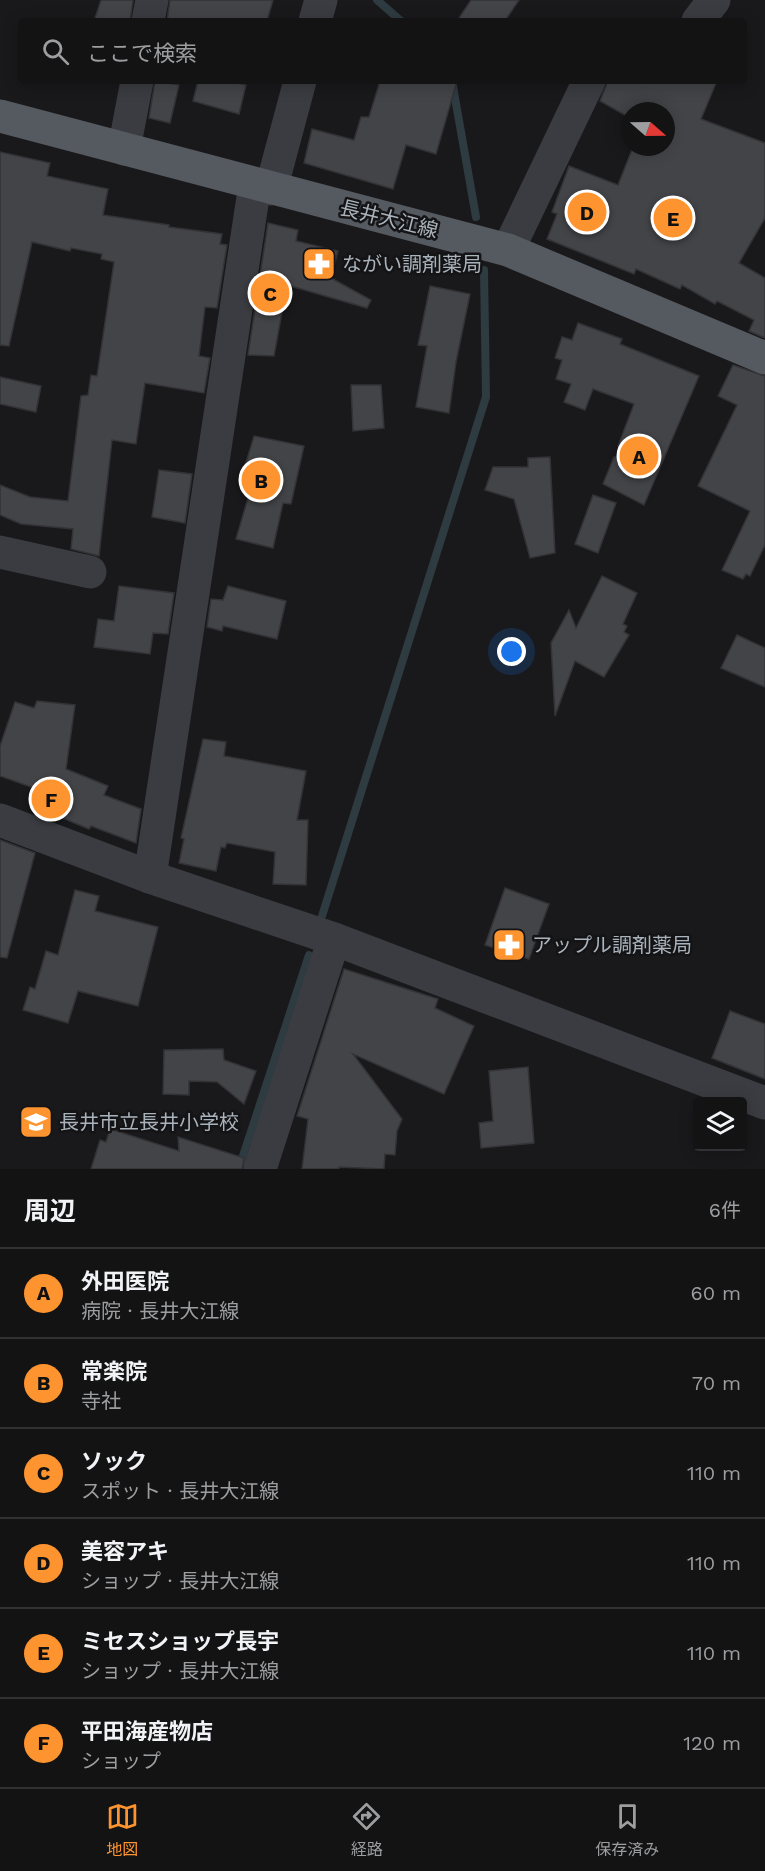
<!DOCTYPE html>
<html lang="ja">
<head>
<meta charset="utf-8">
<style>
	:root { --surface:#131314; --page:#202022; --text:#f1f3f6; --muted:#9d9ea0; --line:#323234; --accent:#fe942f }
	body { margin:0; font-family:"Work Sans","Noto Sans JP",sans-serif; background:var(--page); color:var(--text) }
	.controls { position:absolute; right:18px; bottom:18px; display:grid; overflow:hidden; border-radius:6px; box-shadow:0 3px 15px #0003 }
	.controls button { width:54px; height:54px; display:grid; place-items:center; padding:0; border:0; border-bottom:2px solid var(--line); background:var(--surface); color:var(--text); font:30px sans-serif }
	.compass { position:absolute; left:621px; top:102px; width:54px; height:54px; border-radius:50%; background:var(--surface); box-shadow:0 3px 15px #0003; rotate:110deg }
	.you { position:absolute; left:512px; top:652px; width:21px; height:21px; margin:-15px; border:4px solid #fff; border-radius:50%; background:#1a73e8; box-shadow:0 0 0 9px #1a73e833 }
	.badge { display:grid; place-items:center; width:39px; height:39px; border-radius:50%; background:var(--accent); color:#111; font-size:20px; font-weight:700 }
	.pin { position:absolute; translate:-50% -50%; border:3px solid #fff; box-shadow:0 2px 6px #0006 }
	.list { margin:0; padding:0; list-style:none }
	h2 { display:flex; justify-content:space-between; align-items:center; height:78px; margin:0; padding:0 24px; font-size:26px }
	h2 small { font-size:20px; font-weight:400; color:var(--muted) }
	.list li { display:grid; grid-template-columns:39px 1fr auto; gap:18px; align-items:center; box-sizing:border-box; height:90px; padding:0 24px; border-top:2px solid var(--line) }
	.list b { display:block; font-size:22px; white-space:nowrap }
	.list p { margin:0; font-size:20px; white-space:nowrap; color:var(--muted) }
	.list em { font-size:20px; font-style:normal; color:var(--muted) }
	.icon { flex:none; width:33px; height:33px; fill:none; stroke:currentColor; stroke-width:2; stroke-linecap:round; stroke-linejoin:round }
	.map { position:relative; flex:none; width:765px; height:1169px; overflow:hidden }
	.search { position:absolute; background:var(--surface); box-shadow:0 3px 15px #0003; left:18px; right:18px; top:18px; height:66px; display:flex; align-items:center; gap:15px; box-sizing:border-box; padding:0 21px; border-radius:6px; color:var(--muted); font-size:22px }
	.sheet { height:618px; background:var(--surface) }
	nav { display:flex; justify-content:space-around; align-items:center; box-sizing:border-box; height:84px; border-top:2px solid var(--line); background:var(--surface); font-size:16px; color:var(--muted) }
	nav a { display:grid; justify-items:center; gap:3px }
	nav .on { color:var(--accent) }
	.map>svg:first-child { display:block }
	.lines { fill:none; stroke-linecap:round; stroke-linejoin:round }
	.stream { stroke:#2e3b41; stroke-width:8 }
	.building { fill:#434448; stroke:#333337; stroke-width:1.5 }
	.minor { stroke:#3a3c41; stroke-width:33 }
	.major { stroke:#555960; stroke-width:33 }
	.labels { text-anchor:middle; stroke-width:5; stroke-linejoin:round; paint-order:stroke }
	.street-label { font-size:20px; fill:#aab3bc; stroke:#141416 }
	.poi-label { font-size:20px; fill:#aab3bc; stroke:#141416; text-anchor:start }
</style>
</head>
<body>
<div class="map">
<svg width="765" height="1169" viewBox="0 0 765 1169">
	<rect width="100%" height="100%" fill="#19191b"/>
	<g class="lines">
		<g class="stream">
			<polyline points="377,0 401,21"/>
			<polyline points="452,81 476,217"/>
			<polyline points="322,916 486,397 484,270"/>
			<polyline points="239,1168 309,955"/>
		</g>
	</g>
	<g class="building">
		<polygon points="101,0 133,0 130,21 94,21"/>
		<polygon points="170,0 273,0 267,21 167,21"/>
		<polygon points="471,0 519,0 505,21 457,21"/>
		<polygon points="155,81 179,85 170,123 149,118"/>
		<polygon points="198,81 229,81 246,85 239,114 193,101"/>
		<polygon points="380,81 457,81 436,154 406,145 393,189 304,163 312,129 354,140 361,117 369,117"/>
		<polygon points="608,81 717,81 701,119 765,143 765,218 739,263 765,278 765,338 749,331 754,320 717,301 715,304 682,285 680,289 636,269 634,274 547,239 557,214 552,212 569,166 618,185 633,147 666,147 666,111 630,111 630,118 600,101"/>
		<polygon points="0,152 50,163 47,176 108,189 103,215 169,225 169,227 222,234 220,244 227,245 217,308 205,307 199,356 210,358 204,393 145,383 136,444 112,440 99,556 71,549 73,529 21,524 0,515 0,485 30,497 68,501 81,396 88,395 91,375 97,376 114,262 101,259 102,254 71,248 70,251 32,242 9,346 0,345"/>
		<polygon points="268,223 298,230 296,241 338,251 331,278 371,300 367,308 287,285 274,356 248,355"/>
		<polygon points="430,286 470,294 456,362 449,413 416,407 427,346 418,345"/>
		<polygon points="578,323 622,339 620,344 699,376 644,505 603,484 614,457 644,456 618,446 634,404 593,389 585,410 564,402 571,384 556,379 562,360 555,358 562,337 572,340"/>
		<polygon points="733,365 765,376 765,545 750,576 746,574 743,579 722,570 750,511 698,486 737,405 718,396"/>
		<polygon points="0,377 41,386 36,412 0,404"/>
		<polygon points="351,385 381,385 384,428 353,431"/>
		<polygon points="254,436 304,446 291,504 283,503 273,548 236,539 255,474 244,469"/>
		<polygon points="550,457 555,553 530,558 514,499 485,490 493,467 528,467 528,458"/>
		<polygon points="159,470 192,474 185,523 152,517"/>
		<polygon points="593,495 616,503 598,553 575,544"/>
		<polygon points="602,576 637,593 623,624 627,626 624,632 629,635 604,677 575,661 555,716 551,643 569,610 576,628"/>
		<polygon points="119,586 174,593 168,634 153,633 150,654 94,647 98,619 114,621"/>
		<polygon points="228,586 286,601 277,639 223,626 222,631 207,627 211,599 223,600"/>
		<polygon points="737,635 765,648 765,687 721,668"/>
		<polygon points="37,701 75,705 66,769 108,786 104,795 141,809 136,843 91,826 89,829 31,805 31,796 34,788 0,776 0,746 15,702 34,708"/>
		<polygon points="203,739 226,742 224,756 306,771 297,820 308,820 306,885 273,884 275,852 227,843 225,848 221,847 216,871 179,863 184,839 181,838"/>
		<polygon points="0,840 35,853 7,958 0,957"/>
		<polygon points="505,888 549,904 529,959 485,945"/>
		<polygon points="75,890 99,896 95,911 158,927 138,1006 78,991 68,1023 23,1010 30,987 35,989 46,951 58,955"/>
		<polygon points="344,969 438,999 435,1008 474,1026 444,1094 353,1054 402,1119 397,1131 395,1155 385,1154 384,1169 339,1167 339,1169 302,1169 308,1119 297,1116"/>
		<polygon points="730,1011 765,1024 765,1079 712,1058"/>
		<polygon points="223,1049 224,1060 256,1071 244,1104 217,1082 189,1081 189,1095 163,1094 164,1050"/>
		<polygon points="528,1067 534,1143 481,1148 479,1123 493,1121 489,1071"/>
		<polygon points="110,1129 179,1151 178,1137 244,1158 242,1169 91,1169 100,1140 106,1142"/>
	</g>
	<g class="lines">
		<g class="minor">
			<polyline points="148,21 152,0"/>
			<polyline points="315,21 321,0"/>
			<polyline points="698,21 714,0"/>
			<polyline points="124,149 137,81"/>
			<polyline points="271,189 300,81"/>
			<polyline points="508,250 589,81"/>
			<polyline points="0,552 90,572"/>
			<polyline points="0,820 150,877 334,939 765,1103"/>
			<polyline points="150,877 255,184"/>
			<polyline points="260,1169 334,939"/>
		</g>
		<polyline class="major" points="0,116 508,250 765,358"/>
	</g>
	<defs>
		<symbol id="pharmacy-square" viewBox="-11 -11 22 22"><rect x="-9" y="-9" width="18" height="18" rx="4" fill="#fe942f" stroke="#141416"/><path d="M-2-6h4v4h4v4h-4v4h-4v-4h-4v-4h4Z" fill="#fff"/></symbol>
		<symbol id="school-square" viewBox="-11 -11 22 22"><rect x="-9" y="-9" width="18" height="18" rx="4" fill="#fe942f" stroke="#141416"/><path d="M0-5L7-2L0 1L-7-2ZM-4 1L0 2.5L4 1V4Q0 6-4 4Z" fill="#fff"/></symbol>
	</defs>
	<g fill-rule="evenodd">
		<use href="#pharmacy-square" x="300" y="245" width="38" height="38"/>
		<use href="#pharmacy-square" x="490" y="926" width="38" height="38"/>
		<use href="#school-square" x="17" y="1103" width="38" height="38"/>
	</g>
	<g class="labels">
		<g class="street-label">
			<text transform="translate(389 219) rotate(14)" y="7">長井大江線</text>
		</g>
		<g class="poi-label">
			<text x="342" y="271">ながい調剤薬局</text>
			<text x="532" y="952">アップル調剤薬局</text>
			<text x="59" y="1129">長井市立長井小学校</text>
		</g>
	</g>
</svg>
<div class="controls">
<button><svg class="icon" aria-label="layers" viewBox="0 0 24 24"><path d="M12 4l9 5-9 5-9-5zM3 14l9 5 9-5"/></svg></button>
</div>
<svg class="compass" viewBox="-18 -18 36 36"><path d="M0-13l5 13h-10z" fill="#e53935"/><path d="M0 13l5-13h-10z" fill="#9d9ea0"/></svg>
<div class="you"></div>
<div class="pin badge" style="left:639px;top:456px">A</div>
<div class="pin badge" style="left:261px;top:480px">B</div>
<div class="pin badge" style="left:270px;top:293px">C</div>
<div class="pin badge" style="left:587px;top:212px">D</div>
<div class="pin badge" style="left:673px;top:218px">E</div>
<div class="pin badge" style="left:51px;top:799px">F</div>
<div class="search"><svg class="icon" aria-label="search" viewBox="0 0 24 24"><circle cx="10" cy="10" r="6"/><path d="M15 15l6 6"/></svg>ここで検索</div>
</div>
<section class="sheet">
<h2>周辺<small>6件</small></h2>
<ul class="list">
<li><span class="badge">A</span><div><b>外田医院</b><p>病院 · 長井大江線</p></div><em>60 m</em></li>
<li><span class="badge">B</span><div><b>常楽院</b><p>寺社</p></div><em>70 m</em></li>
<li><span class="badge">C</span><div><b>ソック</b><p>スポット · 長井大江線</p></div><em>110 m</em></li>
<li><span class="badge">D</span><div><b>美容アキ</b><p>ショップ · 長井大江線</p></div><em>110 m</em></li>
<li><span class="badge">E</span><div><b>ミセスショップ長宇</b><p>ショップ · 長井大江線</p></div><em>110 m</em></li>
<li><span class="badge">F</span><div><b>平田海産物店</b><p>ショップ</p></div><em>120 m</em></li>
</ul>
</section>
<nav>
<a class="on"><svg class="icon" aria-label="map" viewBox="0 0 24 24"><path d="M3 6l6-2 6 2 6-2v14l-6 2-6-2-6 2zM9 4v14M15 6v14"/></svg>地図</a>
<a><svg class="icon" aria-label="directions" viewBox="0 0 24 24"><path d="M12 3l9 9-9 9-9-9zM9 14v-3h6M13 9l2 2-2 2"/></svg>経路</a>
<a><svg class="icon" aria-label="saved" viewBox="0 0 24 24"><path d="M7 4h10v16l-5-4-5 4z"/></svg>保存済み</a>
</nav>
</body>
</html>
